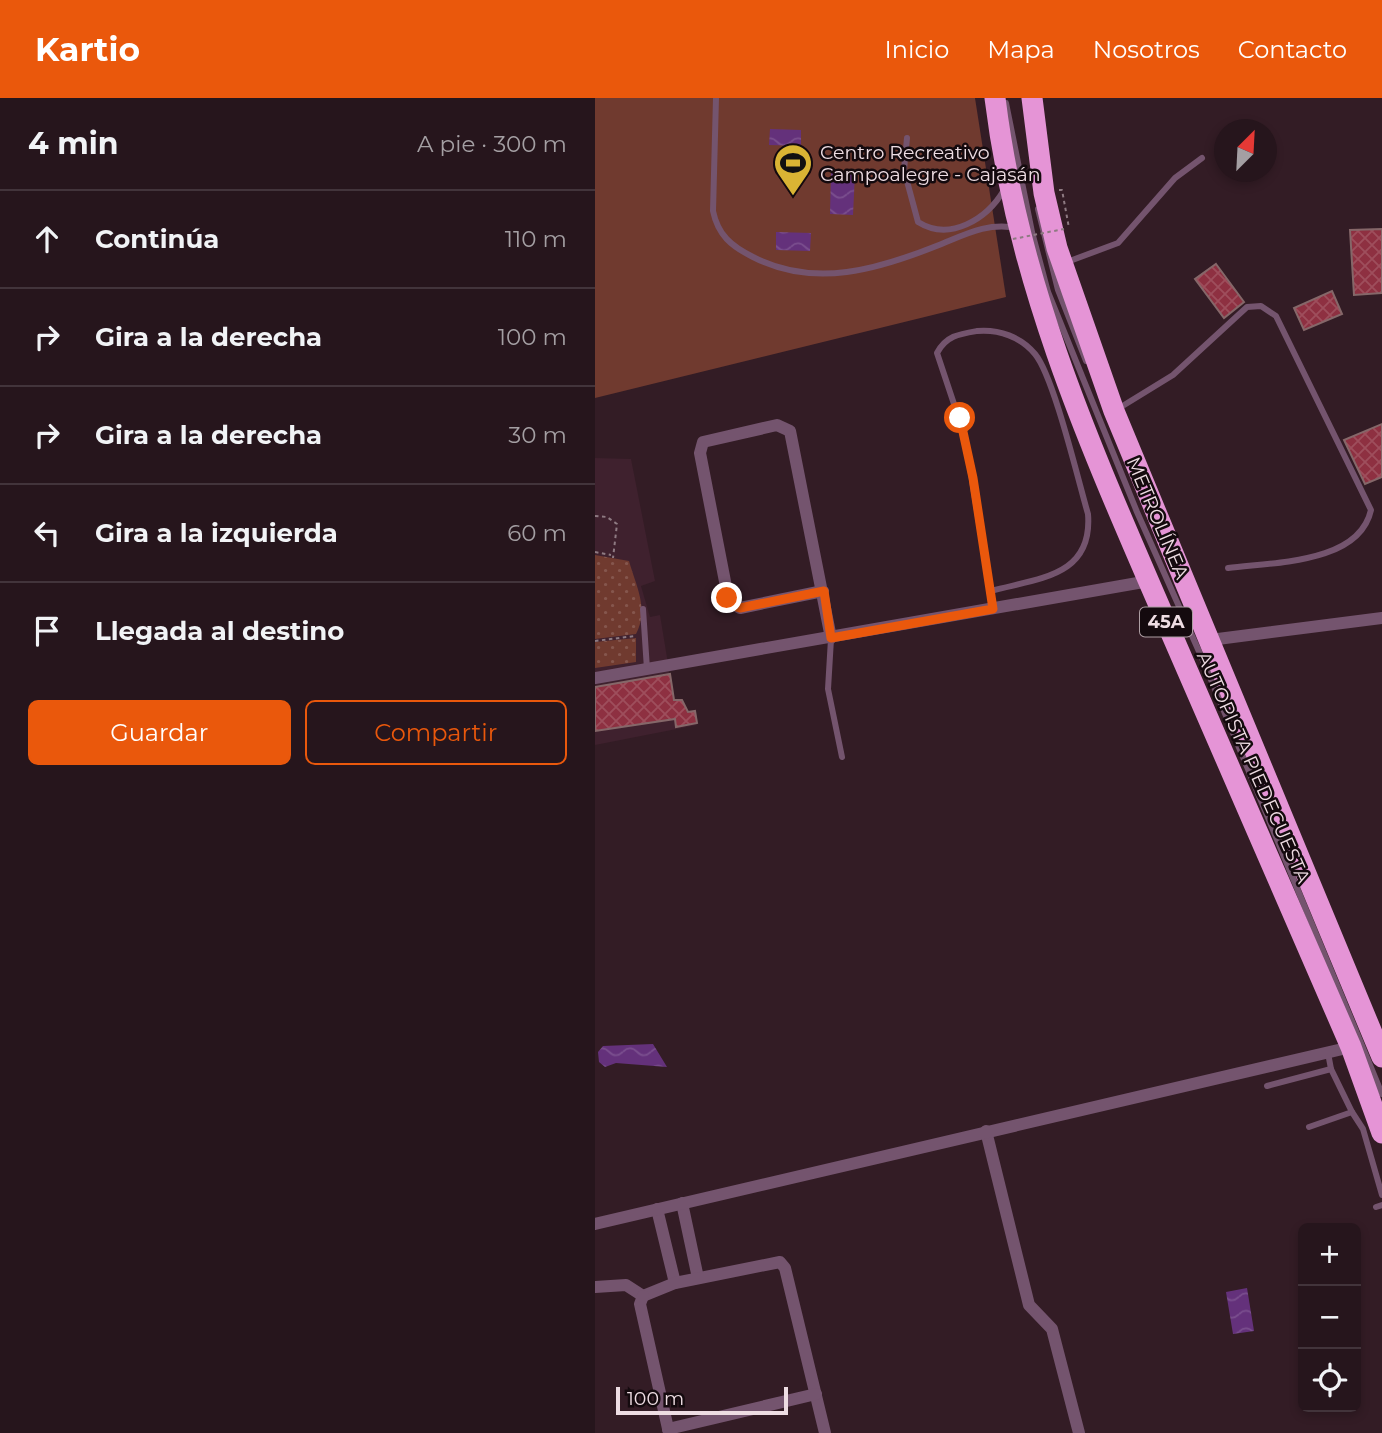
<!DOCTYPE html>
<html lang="es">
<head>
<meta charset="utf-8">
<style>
	:root { --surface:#26151c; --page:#322229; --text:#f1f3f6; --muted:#a49fa3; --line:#42343b; --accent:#ea580c }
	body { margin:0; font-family:Montserrat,sans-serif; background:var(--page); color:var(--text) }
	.controls { position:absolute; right:21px; bottom:21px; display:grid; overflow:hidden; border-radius:10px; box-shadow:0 4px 10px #0003 }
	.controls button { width:63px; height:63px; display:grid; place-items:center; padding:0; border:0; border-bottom:2px solid var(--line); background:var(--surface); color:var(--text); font:35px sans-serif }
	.compass { position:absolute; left:619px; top:21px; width:63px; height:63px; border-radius:50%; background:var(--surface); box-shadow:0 4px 10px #0003; rotate:24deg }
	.scale { position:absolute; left:21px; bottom:18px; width:172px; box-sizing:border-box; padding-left:7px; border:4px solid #eedde3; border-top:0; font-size:19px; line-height:24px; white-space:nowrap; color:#eedde3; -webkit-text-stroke:5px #140a0e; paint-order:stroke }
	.stop { position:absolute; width:21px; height:21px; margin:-16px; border:5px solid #ea580c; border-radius:50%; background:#fff }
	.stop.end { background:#ea580c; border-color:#fff; box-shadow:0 2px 7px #0008 }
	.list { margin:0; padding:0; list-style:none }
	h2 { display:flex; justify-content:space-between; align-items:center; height:91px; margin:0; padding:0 28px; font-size:30px }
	h2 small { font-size:23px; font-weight:400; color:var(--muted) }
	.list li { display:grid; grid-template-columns:46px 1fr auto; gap:21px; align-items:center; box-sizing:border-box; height:98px; padding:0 28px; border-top:2px solid var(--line) }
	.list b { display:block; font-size:26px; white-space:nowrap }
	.list em { font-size:23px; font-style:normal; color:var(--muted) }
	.actions { display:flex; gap:14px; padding:21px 28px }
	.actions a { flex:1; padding:16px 0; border:2px solid var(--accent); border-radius:10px; text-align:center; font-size:24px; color:var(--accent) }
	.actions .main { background:var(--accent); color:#fff }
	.icon { flex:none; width:38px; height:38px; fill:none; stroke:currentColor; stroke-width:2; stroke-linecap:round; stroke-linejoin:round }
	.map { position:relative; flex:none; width:787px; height:1335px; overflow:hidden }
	header { display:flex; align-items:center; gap:42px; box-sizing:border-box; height:98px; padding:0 35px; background:var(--accent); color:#fff }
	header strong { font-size:33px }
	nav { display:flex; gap:38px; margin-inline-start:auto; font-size:24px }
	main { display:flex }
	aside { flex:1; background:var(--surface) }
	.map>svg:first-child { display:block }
	.built { fill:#3f212e }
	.grass { fill:url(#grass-dots) }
	.pitch { fill:#703a2f }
	.water { fill:url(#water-waves) }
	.building { fill:url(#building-cross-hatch); stroke:#856769; stroke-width:2 }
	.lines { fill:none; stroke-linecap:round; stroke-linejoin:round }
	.path { stroke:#8e7a82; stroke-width:2; stroke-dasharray:3.5 3.5; stroke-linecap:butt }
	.lane { stroke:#74546e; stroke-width:6 }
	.street { stroke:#74546e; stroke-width:12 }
	.highway { stroke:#e594d6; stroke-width:21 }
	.path-bridge { stroke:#8e7a82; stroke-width:2; stroke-dasharray:3.5 3.5; stroke-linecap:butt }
	.route { stroke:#ea580c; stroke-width:9 }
	.labels { text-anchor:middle; stroke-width:5; stroke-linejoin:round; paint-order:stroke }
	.shield { fill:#140a0e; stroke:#ad9ea3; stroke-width:2 }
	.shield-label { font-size:18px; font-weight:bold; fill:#eedde3 }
	.poi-label { font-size:19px; fill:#eedde3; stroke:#140a0e; text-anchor:start }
	.street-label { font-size:19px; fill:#eedde3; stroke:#140a0e }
</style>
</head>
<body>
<header>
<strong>Kartio</strong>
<nav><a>Inicio</a><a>Mapa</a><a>Nosotros</a><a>Contacto</a></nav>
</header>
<main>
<aside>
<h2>4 min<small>A pie · 300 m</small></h2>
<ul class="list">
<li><svg class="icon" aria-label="ahead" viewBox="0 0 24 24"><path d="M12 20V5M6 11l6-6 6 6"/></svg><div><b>Continúa</b></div><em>110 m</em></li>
<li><svg class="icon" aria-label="right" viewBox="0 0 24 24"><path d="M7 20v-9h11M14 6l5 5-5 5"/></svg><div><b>Gira a la derecha</b></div><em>100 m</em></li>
<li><svg class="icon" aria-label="right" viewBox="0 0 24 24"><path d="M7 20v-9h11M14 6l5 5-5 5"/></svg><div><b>Gira a la derecha</b></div><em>30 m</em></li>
<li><svg class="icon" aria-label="left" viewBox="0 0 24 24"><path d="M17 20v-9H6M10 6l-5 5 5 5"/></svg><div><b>Gira a la izquierda</b></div><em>60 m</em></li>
<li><svg class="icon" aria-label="arrive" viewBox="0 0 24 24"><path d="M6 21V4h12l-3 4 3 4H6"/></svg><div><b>Llegada al destino</b></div></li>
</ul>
<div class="actions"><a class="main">Guardar</a><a>Compartir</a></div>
</aside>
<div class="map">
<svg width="787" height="1335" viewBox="0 0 787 1335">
	<defs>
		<pattern id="grass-dots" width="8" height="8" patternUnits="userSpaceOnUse" patternTransform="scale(1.75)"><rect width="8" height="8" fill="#703a2f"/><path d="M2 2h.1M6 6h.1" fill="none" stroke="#85564d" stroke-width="1.8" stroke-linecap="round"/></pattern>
		<pattern id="water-waves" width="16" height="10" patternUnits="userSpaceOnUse" patternTransform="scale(1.75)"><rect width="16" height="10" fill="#64317b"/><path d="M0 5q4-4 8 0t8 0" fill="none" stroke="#7a4e8e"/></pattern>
		<pattern id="building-cross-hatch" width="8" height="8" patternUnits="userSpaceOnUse" patternTransform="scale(1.75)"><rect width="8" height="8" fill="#8e3041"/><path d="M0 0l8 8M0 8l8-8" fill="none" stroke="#9e4e5c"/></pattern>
	</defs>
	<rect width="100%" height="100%" fill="#331c25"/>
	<polygon class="built" points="0,360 36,361 60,483 46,488 55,519 65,517 79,602 87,602 94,614 100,614 102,627 0,647"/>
	<g class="grass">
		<path d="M 0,457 L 34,463 C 41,488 54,511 41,536 L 0,541 Z"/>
		<polygon points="41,540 41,564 0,570 0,544"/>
	</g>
	<polygon class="pitch" points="0,0 380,0 411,199 0,300"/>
	<g class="water">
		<polygon points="175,31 206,32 206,48 174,47"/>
		<polygon points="236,74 260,75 258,117 235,116"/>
		<polygon points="181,134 216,135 215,153 181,152"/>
		<polygon points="58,946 72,969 21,965 10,969 4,964 3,954 8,948"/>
		<polygon points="652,1190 659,1233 638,1236 631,1194"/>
	</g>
	<g class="building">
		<polygon points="787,131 787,195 759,197 755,132"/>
		<polygon points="621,166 649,204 629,220 600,181"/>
		<polygon points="737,193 747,216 709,232 699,210"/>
		<polygon points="787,326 787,379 770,386 749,342"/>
		<polygon points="75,576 79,602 87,602 93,614 100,613 102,625 81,629 80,621 0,633 0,589"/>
	</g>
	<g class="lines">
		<g class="path">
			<polyline points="464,92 467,92 474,130"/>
			<polyline points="0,418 12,419 22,426 18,460"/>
			<polyline points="0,454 16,457"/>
			<polyline points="0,543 40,538"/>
		</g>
		<g class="lane">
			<path d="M 121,0 L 118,113 C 123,137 136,148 158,159 C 220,191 284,171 344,147 C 371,136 393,124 422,130"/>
			<polyline points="411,5 437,134 453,194 542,414 610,567 787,996"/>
			<path d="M 312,40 L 309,72 L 323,124 C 355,144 392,121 409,92"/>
			<polyline points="443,111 463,192 491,263"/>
			<polyline points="472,164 523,145 580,80 607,60"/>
			<path d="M 521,312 L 578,277 L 652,209 L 666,208 L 681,218 L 776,412 C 764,466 678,464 633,470"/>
			<path d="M 396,493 C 443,480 498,479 493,416 C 483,382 459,279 440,256 C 426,239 404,231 382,233 C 364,236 351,238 342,255 L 370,339 L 398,511"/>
			<polyline points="48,511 52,571"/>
			<polyline points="236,541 233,591 247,659"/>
			<polyline points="672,988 736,971"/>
			<polyline points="757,1014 768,1031 787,1097"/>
			<polyline points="714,1029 757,1014 736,971 733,955"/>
			<polyline points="781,1109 787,1107"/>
		</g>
		<g class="street">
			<polyline points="228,493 145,510 134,504 105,355 108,344 182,327 195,333 236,540"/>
			<polyline points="615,542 787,520"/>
			<polyline points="0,580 554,483"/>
			<polyline points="391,1033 434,1207 457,1231 484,1335"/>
			<polyline points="87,1105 103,1180"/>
			<polyline points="62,1111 80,1185"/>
			<polyline points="0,1126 756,949"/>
			<polyline points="0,1189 31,1187 48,1198"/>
			<polyline points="48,1198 80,1185 185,1164 190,1170 230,1335"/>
			<polyline points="48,1198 45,1206 74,1335"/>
			<polyline points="73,1331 221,1296"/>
		</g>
		<g class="highway">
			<path d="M 400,0 C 423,188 496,350 570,521 C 632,664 694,806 756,949 L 787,1035"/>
			<polyline points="437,0 449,95 462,150 519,313 787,959"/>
		</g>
		<polyline class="path-bridge" points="418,141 469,131"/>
	</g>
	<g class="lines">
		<polyline class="route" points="132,500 136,507 145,510 229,493 236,540 398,511 378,380 365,320"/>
	</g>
	<defs>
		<symbol id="stadium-pin" viewBox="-11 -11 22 30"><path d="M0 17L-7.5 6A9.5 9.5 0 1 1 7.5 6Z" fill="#d9b434" stroke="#140a0e"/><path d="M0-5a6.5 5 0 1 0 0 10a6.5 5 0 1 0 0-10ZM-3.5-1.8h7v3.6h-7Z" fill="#111"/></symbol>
	</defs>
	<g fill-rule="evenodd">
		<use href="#stadium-pin" x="176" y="43" width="44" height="60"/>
	</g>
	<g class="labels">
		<rect class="shield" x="545" y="509.5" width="52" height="29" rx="5"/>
		<g class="shield-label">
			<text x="571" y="530">45A</text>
		</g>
		<g class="poi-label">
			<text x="225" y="61">Centro Recreativo<tspan x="225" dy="22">Campoalegre - Cajasán</tspan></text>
		</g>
		<g class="street-label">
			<text transform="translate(563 420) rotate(67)" y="7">METROLÍNEA</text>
			<text transform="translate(659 669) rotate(66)" y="7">AUTOPISTA PIEDECUESTA</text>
		</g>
	</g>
</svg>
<div class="controls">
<button>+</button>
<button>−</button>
<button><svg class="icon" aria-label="locate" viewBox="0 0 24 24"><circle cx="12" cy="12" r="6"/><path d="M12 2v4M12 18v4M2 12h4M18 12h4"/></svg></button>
</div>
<svg class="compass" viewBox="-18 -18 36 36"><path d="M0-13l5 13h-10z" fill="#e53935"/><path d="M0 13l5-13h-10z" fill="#a49fa3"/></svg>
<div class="scale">100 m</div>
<div class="stop" style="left:365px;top:320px"></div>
<div class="stop end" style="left:132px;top:500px"></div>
</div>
</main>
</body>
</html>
